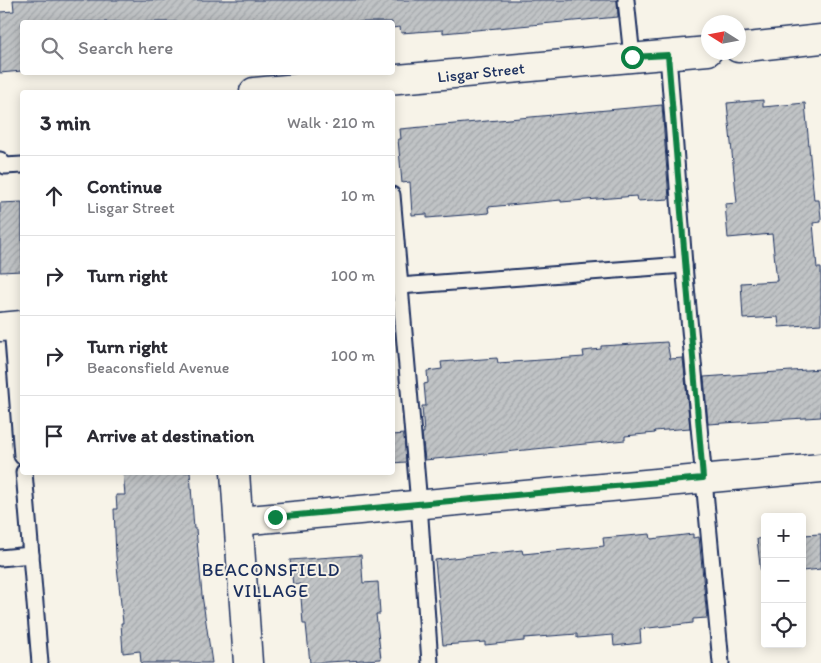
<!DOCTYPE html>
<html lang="en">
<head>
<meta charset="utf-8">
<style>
	:root { --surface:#fff; --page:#f2f2f3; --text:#2b2b33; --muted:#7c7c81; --line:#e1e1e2 }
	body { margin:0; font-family:Itim,sans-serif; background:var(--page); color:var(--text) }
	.controls { position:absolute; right:15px; bottom:15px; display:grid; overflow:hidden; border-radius:5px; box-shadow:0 2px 12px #0003 }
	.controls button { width:45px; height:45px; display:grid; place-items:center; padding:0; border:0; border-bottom:1px solid var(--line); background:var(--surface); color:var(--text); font:25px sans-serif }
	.compass { position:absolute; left:701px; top:15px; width:45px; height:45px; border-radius:50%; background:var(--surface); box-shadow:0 2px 12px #0003; rotate:281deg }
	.stop { position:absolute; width:15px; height:15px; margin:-11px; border:4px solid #0b8043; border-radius:50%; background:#fff }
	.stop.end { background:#0b8043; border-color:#fff; box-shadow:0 1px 5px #0008 }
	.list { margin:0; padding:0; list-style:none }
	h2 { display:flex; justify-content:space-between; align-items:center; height:65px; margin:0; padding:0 20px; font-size:21px }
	h2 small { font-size:16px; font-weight:400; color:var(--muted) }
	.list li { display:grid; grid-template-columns:32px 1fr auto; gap:15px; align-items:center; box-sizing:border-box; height:80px; padding:0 20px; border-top:1px solid var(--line) }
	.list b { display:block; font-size:19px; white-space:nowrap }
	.list p { margin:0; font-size:16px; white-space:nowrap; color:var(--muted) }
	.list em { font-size:16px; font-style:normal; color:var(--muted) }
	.icon { flex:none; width:28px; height:28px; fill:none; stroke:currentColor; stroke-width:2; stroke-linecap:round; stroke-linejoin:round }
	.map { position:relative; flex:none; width:821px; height:663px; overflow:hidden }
	.search { position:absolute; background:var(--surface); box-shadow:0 2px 12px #0003; left:20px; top:20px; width:375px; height:55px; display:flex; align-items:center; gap:12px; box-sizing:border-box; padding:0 18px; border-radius:5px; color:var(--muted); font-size:19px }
	.panel { position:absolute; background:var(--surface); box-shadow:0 2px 12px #0003; left:20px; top:90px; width:375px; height:385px; border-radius:5px }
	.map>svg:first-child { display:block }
	.building { fill:url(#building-hatch); stroke:#1b2f5e }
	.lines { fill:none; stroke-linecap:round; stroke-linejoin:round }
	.lane-casing { stroke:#1b2f5e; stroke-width:19 }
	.street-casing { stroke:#1b2f5e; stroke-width:31 }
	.lane { stroke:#f7f3e8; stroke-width:15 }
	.street { stroke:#f7f3e8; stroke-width:28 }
	.route { stroke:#0b8043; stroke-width:6 }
	.labels { text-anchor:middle; stroke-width:4; stroke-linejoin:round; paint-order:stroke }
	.street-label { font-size:16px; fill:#1b2f5e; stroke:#f7f3e8 }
	.neighbourhood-label { font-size:18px; letter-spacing:1px; fill:#1b2f5e; stroke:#f7f3e8 }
</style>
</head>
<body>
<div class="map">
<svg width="821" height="663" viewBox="0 0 821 663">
	<defs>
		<pattern id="building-hatch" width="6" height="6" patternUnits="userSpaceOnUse" patternTransform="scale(1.25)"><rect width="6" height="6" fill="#c0c3c5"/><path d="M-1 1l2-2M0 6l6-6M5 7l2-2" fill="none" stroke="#a4a8ac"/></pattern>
	</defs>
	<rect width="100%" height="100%" fill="#f7f3e8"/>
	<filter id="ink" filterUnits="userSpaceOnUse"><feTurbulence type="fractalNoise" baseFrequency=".02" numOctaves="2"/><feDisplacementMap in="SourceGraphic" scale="10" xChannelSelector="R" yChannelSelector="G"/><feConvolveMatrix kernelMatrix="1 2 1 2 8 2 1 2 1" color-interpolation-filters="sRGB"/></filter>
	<g filter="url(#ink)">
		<g class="building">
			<polygon points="13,0 617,0 618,17 443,33 443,30 401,33 400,27 392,28 392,22 22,22 22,71 0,73 0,12 14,11"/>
			<polygon points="763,100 763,107 805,103 814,200 819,200 821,217 821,222 813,223 817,268 821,268 821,324 779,327 778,317 743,319 741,283 777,281 772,234 728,238 725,204 737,203 727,103"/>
			<polygon points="662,105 669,199 637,201 636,196 561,202 561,200 488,207 489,213 427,218 427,214 412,215 410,182 402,183 398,139 401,139 400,129"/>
			<polygon points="22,202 22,271 0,272 0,203"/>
			<polygon points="667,342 670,359 683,358 690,428 654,431 655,433 625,436 625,440 425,460 422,433 424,433 422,406 426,406 424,384 428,383 427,371 442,369 441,362 497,358 498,363 584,357 583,351 601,349 601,346"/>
			<polygon points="821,369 821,417 708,424 704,377"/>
			<polygon points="404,434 406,462 392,463 392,435"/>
			<polygon points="123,472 190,472 194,529 196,529 202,595 212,663 141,663 140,651 123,653 121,623 123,623 116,556 114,509 117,509 116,495 125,495"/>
			<polygon points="650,534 651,539 693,534 693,538 699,537 707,618 693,619 693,623 640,629 641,643 614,646 613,635 577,638 577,634 524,638 524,641 485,645 485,642 443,645 435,560 522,550 523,554 604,546 603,538"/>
			<polygon points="821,534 821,569 802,571 802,535"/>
			<polygon points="765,538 765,574 761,574 757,539"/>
			<polygon points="361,555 363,583 378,582 380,614 376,614 381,659 310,663 306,624 303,624 300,584 293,585 290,560"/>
		</g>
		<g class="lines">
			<defs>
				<g id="lane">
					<polyline points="626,0 632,57"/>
					<polyline points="668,55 684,265 721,663"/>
					<polyline points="0,160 5,166 22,165"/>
					<polyline points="392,195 419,504 430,663"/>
					<polyline points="399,286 684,265"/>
					<polyline points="12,326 22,456"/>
					<polyline points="24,472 40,663"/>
					<polyline points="0,558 31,555"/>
				</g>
				<g id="street">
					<polyline points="738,48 821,39"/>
					<polyline points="254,92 708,51"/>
					<polyline points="0,327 22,325"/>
					<polyline points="235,472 248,663"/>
					<polyline points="239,521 821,468"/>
				</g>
			</defs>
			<use href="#lane" class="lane-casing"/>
			<use href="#street" class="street-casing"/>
			<use href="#lane" class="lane"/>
			<use href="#street" class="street"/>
		</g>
	</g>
	<g class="lines" filter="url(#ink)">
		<polyline class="route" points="275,517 703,478 668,55 632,57"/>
	</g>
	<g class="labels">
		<g class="street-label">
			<text transform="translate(481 72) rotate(-6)" y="6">Lisgar Street</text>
		</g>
		<g class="neighbourhood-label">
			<text x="271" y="576">BEACONSFIELD<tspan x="271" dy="21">VILLAGE</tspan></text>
		</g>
	</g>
</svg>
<div class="controls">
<button>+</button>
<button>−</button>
<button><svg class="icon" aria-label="locate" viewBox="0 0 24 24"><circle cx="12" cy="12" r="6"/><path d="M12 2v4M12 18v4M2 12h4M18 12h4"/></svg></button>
</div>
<svg class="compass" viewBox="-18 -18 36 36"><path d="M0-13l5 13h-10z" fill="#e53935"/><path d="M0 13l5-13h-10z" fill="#7c7c81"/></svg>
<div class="stop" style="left:632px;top:57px"></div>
<div class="stop end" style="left:275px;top:517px"></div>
<div class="search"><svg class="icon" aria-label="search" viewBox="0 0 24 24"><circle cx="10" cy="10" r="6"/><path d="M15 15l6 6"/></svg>Search here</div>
<section class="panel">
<h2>3 min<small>Walk · 210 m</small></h2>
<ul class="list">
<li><svg class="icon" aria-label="ahead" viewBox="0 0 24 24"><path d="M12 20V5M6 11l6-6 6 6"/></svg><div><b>Continue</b><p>Lisgar Street</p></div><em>10 m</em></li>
<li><svg class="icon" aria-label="right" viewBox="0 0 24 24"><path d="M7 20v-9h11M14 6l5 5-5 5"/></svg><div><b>Turn right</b></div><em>100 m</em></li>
<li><svg class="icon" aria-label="right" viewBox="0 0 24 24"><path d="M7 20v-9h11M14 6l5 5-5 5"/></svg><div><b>Turn right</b><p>Beaconsfield Avenue</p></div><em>100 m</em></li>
<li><svg class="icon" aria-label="arrive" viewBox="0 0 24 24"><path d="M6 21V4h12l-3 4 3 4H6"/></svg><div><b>Arrive at destination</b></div></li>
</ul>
</section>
</div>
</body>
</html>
